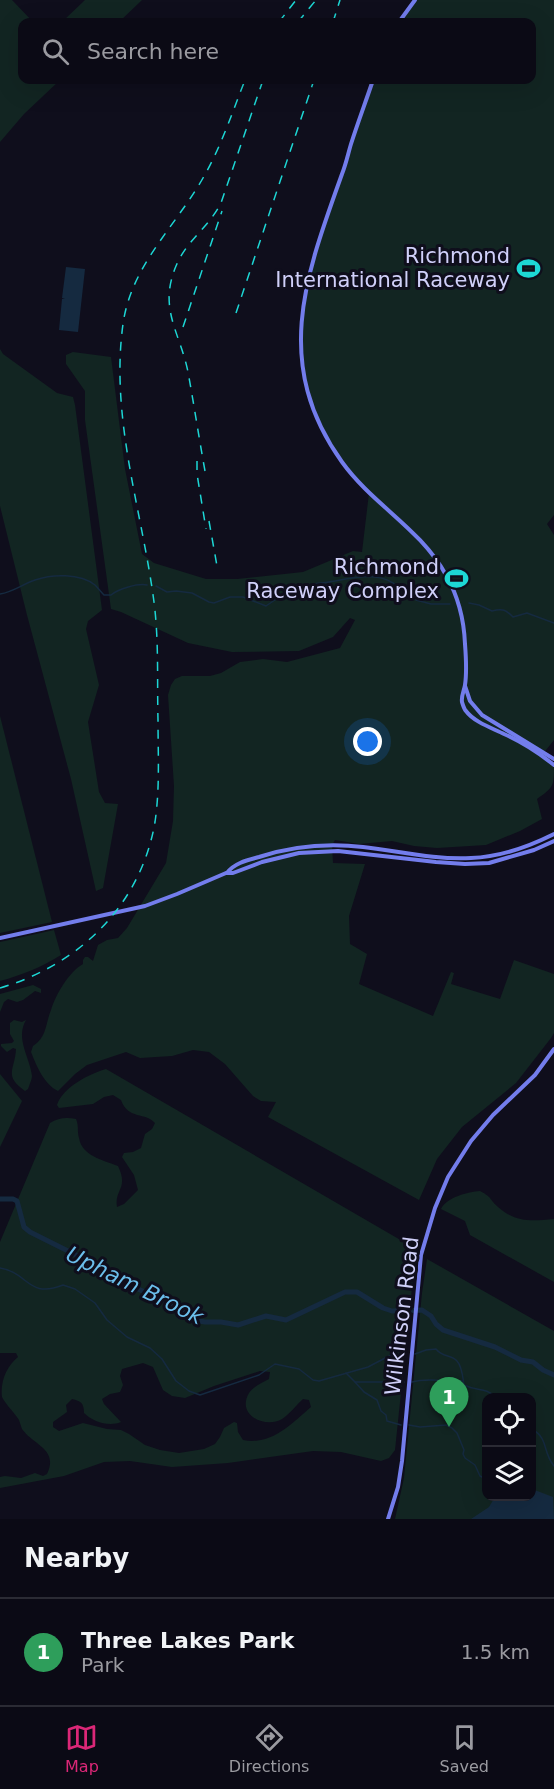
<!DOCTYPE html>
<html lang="en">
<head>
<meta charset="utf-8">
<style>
	:root { --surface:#0b0a15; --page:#14131e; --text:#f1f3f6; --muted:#9a9aa0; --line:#2b2b34; --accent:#db2777 }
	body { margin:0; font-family:"DejaVu Sans",sans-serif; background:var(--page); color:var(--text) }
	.controls { position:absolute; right:18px; bottom:18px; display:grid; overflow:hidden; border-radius:12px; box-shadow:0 6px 24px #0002 }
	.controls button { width:54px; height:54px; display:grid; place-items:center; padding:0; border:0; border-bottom:2px solid var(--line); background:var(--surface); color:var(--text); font:30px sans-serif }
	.you { position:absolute; left:368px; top:742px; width:21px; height:21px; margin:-15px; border:4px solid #fff; border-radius:50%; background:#1a73e8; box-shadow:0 0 0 9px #1a73e833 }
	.badge { display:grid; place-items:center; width:39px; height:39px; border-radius:50%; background:var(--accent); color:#fff; font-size:20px; font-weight:700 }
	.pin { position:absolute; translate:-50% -50px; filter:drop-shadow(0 2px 3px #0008) }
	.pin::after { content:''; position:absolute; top:32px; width:21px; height:18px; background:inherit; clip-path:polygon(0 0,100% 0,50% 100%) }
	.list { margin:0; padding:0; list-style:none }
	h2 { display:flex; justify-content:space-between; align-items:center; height:78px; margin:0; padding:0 24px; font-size:26px }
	h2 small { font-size:20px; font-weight:400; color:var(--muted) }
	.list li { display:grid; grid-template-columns:39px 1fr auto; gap:18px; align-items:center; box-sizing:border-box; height:108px; padding:0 24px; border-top:2px solid var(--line) }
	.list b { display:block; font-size:22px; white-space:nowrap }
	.list p { margin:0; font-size:20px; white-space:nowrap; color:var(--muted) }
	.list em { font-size:20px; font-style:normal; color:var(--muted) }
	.icon { flex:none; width:33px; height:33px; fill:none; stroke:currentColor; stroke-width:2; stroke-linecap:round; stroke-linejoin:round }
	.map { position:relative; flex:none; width:554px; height:1519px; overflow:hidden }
	.search { position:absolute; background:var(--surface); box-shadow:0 6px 24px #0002; left:18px; right:18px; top:18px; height:66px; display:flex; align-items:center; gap:15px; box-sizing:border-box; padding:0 21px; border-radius:12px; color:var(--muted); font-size:22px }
	.sheet { height:186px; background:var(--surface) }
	nav { display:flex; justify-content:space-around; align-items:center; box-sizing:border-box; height:84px; border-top:2px solid var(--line); background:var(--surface); font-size:16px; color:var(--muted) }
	nav a { display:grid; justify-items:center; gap:3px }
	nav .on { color:var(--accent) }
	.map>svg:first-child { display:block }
	.green { fill:#122522; fill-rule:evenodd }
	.water { fill:#152a40 }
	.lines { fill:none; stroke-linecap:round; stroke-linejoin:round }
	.stream { stroke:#152a40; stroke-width:1.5 }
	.river { stroke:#152a40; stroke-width:5 }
	.secondary { stroke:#737dec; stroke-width:4 }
	.rail { stroke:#1dd7d5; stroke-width:1.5; stroke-dasharray:9 8; stroke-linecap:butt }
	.labels { text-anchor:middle; stroke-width:6; stroke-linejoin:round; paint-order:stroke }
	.poi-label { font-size:21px; fill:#d0d0f9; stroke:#0f0e1c; text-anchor:end }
	.street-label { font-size:21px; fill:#d0d0f9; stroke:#0f0e1c }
	.water-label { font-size:22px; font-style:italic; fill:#6bbeeb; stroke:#0f0e1c }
</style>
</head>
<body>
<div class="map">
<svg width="554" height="1519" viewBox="0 0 554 1519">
	<rect width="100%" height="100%" fill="#0f0e1c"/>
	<g class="green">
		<polygon points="0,0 12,0 33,22 22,22 22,80 60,80 24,114 0,142"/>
		<polygon points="85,0 142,0 119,22 62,22"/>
		<path d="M 415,0 L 554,0 L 554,515 L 547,524 L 554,535 L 554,740 L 542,755 L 554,765 C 554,786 554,787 537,799 L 542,819 L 520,831 L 486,845 L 437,848 L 414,846 L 392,841 L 359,844 L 335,840 L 332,845 L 333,863 L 365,864 L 349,916 L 350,944 L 367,954 L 359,984 L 433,1016 L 451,972 L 454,973 L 451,984 L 500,999 L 514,960 L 554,974 L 554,1033 L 551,1038 L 516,1083 L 462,1127 L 437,1159 L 419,1200 L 268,1117 L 276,1102 L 261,1101 L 253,1096 L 225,1064 L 209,1052 L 193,1050 L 172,1056 L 140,1058 L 126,1052 L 87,1065 L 75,1074 L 58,1091 C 44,1084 37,1067 31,1052 L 33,1046 C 47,1037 45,1025 51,1010 C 56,994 69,972 83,964 L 83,960 L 85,957 L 88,957 L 93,961 L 98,945 L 107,940 L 118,938 L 127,928 L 166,863 L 173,821 L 174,786 L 168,695 L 171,685 L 175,679 L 182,676 L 210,676 L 221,673 L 240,662 L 263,659 L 287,662 L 340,648 L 355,620 L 350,618 L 333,637 L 299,651 L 232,652 L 188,643 L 121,612 L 111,609 L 85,420 L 85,391 L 66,364 L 66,355 L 73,352 L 111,357 L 125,469 L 142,554 L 154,563 L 206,579 L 237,579 L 303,572 L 353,551 L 362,552 L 369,493 L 329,443 L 307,390 L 301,332 L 308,279 L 373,80 L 532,80 L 532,22 L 399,22 Z"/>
		<polygon points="0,349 3,354 57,393 73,397 75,405 102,610 88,621 86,629 99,685 88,722 99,792 105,803 118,804 103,888 96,891 71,779 27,615 0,506"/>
		<polygon points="0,716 52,922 0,933"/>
		<path d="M 54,930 L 61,955 C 42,967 22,975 0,981 L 0,942 Z"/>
		<polygon points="33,985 41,989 41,993 35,991 23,1000 17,1002 8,999 4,1002 0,1012 0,994"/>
		<path d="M 14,1020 L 22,1022 L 26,1020 C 15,1039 30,1057 32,1076 C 32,1079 29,1086 28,1089 L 25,1091 C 3,1075 15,1070 16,1049 L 13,1048 L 7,1052 L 1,1046 L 1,1044 L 12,1043 L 14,1041 L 10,1034 L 10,1023 Z"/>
		<path d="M 106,1069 L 416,1249 L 395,1450 L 389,1458 L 381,1461 L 341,1452 L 313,1451 L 228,1463 L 172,1467 L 130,1461 L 104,1462 L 64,1476 L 0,1488 L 0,1477 L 5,1476 L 21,1478 L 35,1473 L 43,1476 L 47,1474 C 59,1449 33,1445 22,1429 C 21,1426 20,1423 19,1420 C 14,1412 6,1405 2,1397 C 0,1381 7,1366 18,1357 L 16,1353 L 0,1353 L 0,1242 L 50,1123 C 58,1118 66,1117 76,1119 C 79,1126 77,1131 79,1138 C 82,1156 103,1160 118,1166 C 129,1189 114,1189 117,1207 L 124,1204 L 138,1190 L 134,1175 L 122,1157 L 124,1153 L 133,1152 L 141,1148 L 145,1134 L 152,1129 L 155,1123 C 146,1112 128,1120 121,1100 L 113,1095 L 104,1097 L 93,1104 L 59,1108 L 57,1105 C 63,1087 89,1074 106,1069 ZM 143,1363 L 153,1367 L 163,1390 L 172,1396 L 185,1398 L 214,1386 L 260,1371 L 270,1372 L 269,1379 C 262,1383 254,1386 249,1393 C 236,1415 265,1429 282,1419 C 290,1414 296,1405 303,1399 L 309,1400 L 311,1407 C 291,1424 271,1446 243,1440 L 238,1432 L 237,1423 L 234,1422 L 224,1428 L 220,1437 L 215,1444 L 204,1449 L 179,1453 L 160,1450 L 145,1445 L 129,1434 L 121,1430 L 107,1429 L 83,1423 L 59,1431 L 53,1427 L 53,1422 L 67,1412 L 66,1405 L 72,1399 C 81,1401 84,1403 84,1413 C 93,1422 109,1427 121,1422 L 104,1404 L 102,1399 L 110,1394 L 120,1392 L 123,1385 L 120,1376 L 122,1369 Z"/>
		<polygon points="0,1074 22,1101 0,1147"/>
		<path d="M 480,1191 C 493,1198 489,1199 498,1207 C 516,1223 532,1221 554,1219 L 554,1282 L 470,1235 L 465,1221 L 441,1209 C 447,1197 468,1192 480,1191 Z"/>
		<path d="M 427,1259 L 554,1331 L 554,1519 L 395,1519 L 404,1478 L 422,1293 ZM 486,1398 L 532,1398 L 532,1496 L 486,1496 Z"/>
	</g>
	<g class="water">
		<polygon points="66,267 85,269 78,332 59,330 62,299 65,299 62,298"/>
		<polygon points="532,1489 553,1497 554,1519 471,1519 489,1507 495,1497 532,1496"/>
	</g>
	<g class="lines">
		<g class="stream">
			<path d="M 156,586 L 167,592 L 176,591 L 192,593 L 209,602 L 214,603 L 230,597 L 243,597 L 266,606 L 288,591 L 303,591 C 311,582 318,584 329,582 C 349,579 374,571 393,583 C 398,586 403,591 408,594"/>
			<path d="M 0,594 C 13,592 23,584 35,580 C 52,574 80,573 95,585 C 98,588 101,592 104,595 L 111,595 C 118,589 138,583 147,585"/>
			<polyline points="416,600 431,604 450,604"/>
			<path d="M 469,603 L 479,605 L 492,611 C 503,608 506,610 513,617 L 527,613 L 554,623"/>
			<path d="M 0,1268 C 29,1273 28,1299 63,1285 L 75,1289 L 95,1303 L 107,1320 L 127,1337 L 150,1348 L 162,1359 L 176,1381 L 189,1391 L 200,1395 L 259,1375 L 275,1364 L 299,1369 L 313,1380 L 319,1381 L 368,1367 L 389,1356 L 406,1354"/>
			<path d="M 415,1354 L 426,1350 L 436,1349 C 443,1358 451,1354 457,1361 C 462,1366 463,1378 464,1385 C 478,1392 484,1386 497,1398"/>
			<polyline points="346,1373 355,1382 404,1382"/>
			<polyline points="355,1382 364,1392 377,1400 381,1411 386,1415 387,1421 401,1425"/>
			<path d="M 412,1382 C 428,1377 446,1382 463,1381"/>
			<polyline points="409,1425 420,1427 446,1425 452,1428 457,1433 464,1450 463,1454 465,1458 475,1465 480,1476 486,1479"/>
			<path d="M 532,1429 C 549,1439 542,1451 554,1466"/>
		</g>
		<polyline class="river" points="0,1199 13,1199 17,1201 24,1227 30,1232 80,1257 88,1265 98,1267 121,1281 179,1308 199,1321 205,1322 221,1322 238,1325 266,1316 286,1320 345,1292 357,1292 383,1308 392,1311 422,1310 431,1316 436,1324 443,1330 495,1347 521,1360 533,1362 543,1370 554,1375"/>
		<g class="secondary">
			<polyline points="399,22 415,0"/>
			<path d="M 373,80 C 366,101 358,122 351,144 C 348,154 346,164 342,174 C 305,277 272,364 342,462 C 373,505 420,528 446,575 C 458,596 464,620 465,644 C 466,657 467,672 465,685 C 464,691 461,696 462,702 C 463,705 464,709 466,711 C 474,722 492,728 504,734 C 522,742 539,753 554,765"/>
			<polyline points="465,686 470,701 482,715 554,759"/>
			<path d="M 227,873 C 234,863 248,860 259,857 C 293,846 327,843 363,847 C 398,851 435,860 471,858 C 501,857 528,847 554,834"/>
			<polyline points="0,938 145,906 177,894 226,873 233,873 262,862 299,853 338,851 436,862 465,864 489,863 534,850 554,841"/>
			<polyline points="388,1519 398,1487 402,1461 421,1255 435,1208 448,1177 471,1141 493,1115 535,1075 554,1049"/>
		</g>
		<g class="rail">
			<polyline points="279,22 296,0"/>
			<polyline points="298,22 316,0"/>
			<polyline points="333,22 340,0"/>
			<polyline points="236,313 314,80"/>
			<polyline points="183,327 222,211"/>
			<polyline points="197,461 197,474 206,529"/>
			<path d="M 205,471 C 199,438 194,405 188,372 C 180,332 158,309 176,266 C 186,241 209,227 221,203 L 263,80"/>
			<polyline points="209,521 217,566"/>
			<path d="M 0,988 C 79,965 141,905 155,822 C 160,788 158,754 158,720 C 157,681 159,641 154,602 C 142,510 110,419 123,324 C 131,266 175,227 203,178 C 221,147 232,113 245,80"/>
		</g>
	</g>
	<defs>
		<symbol id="stadium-bare" viewBox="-9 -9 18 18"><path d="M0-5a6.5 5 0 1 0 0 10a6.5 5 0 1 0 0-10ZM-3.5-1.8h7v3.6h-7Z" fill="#1dd7d5" stroke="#0f0e1c" stroke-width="2.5" paint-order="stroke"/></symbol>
	</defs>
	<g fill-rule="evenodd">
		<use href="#stadium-bare" x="512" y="252" width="33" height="33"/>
		<use href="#stadium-bare" x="440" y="562" width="33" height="33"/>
	</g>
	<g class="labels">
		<g class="poi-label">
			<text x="510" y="263">Richmond<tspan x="510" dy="24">International Raceway</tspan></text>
			<text x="439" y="574">Richmond<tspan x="439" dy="24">Raceway Complex</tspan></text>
		</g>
		<g class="street-label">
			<text transform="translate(402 1316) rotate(-83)" y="7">Wilkinson Road</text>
		</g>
		<g class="water-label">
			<text transform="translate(135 1285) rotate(26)" y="8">Upham Brook</text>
		</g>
	</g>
</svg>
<div class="controls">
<button><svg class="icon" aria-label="locate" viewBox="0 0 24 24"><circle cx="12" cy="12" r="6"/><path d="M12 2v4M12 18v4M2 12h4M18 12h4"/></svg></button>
<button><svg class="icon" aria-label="layers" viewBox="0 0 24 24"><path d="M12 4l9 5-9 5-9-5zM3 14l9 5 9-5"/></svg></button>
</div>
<div class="you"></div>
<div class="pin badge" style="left:449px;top:1427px;background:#2e9e5b">1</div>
<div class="search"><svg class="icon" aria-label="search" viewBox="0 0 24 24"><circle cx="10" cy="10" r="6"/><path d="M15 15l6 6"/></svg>Search here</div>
</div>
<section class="sheet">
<h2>Nearby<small></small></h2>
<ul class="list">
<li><span class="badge" style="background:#2e9e5b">1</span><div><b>Three Lakes Park</b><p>Park</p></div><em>1.5 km</em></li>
</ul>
</section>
<nav>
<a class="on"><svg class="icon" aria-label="map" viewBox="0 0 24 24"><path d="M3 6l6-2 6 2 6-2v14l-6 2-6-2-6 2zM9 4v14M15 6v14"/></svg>Map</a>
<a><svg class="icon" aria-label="directions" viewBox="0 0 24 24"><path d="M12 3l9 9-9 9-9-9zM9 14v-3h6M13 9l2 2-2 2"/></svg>Directions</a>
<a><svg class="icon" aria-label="saved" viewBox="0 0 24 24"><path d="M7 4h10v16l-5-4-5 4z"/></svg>Saved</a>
</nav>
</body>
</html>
